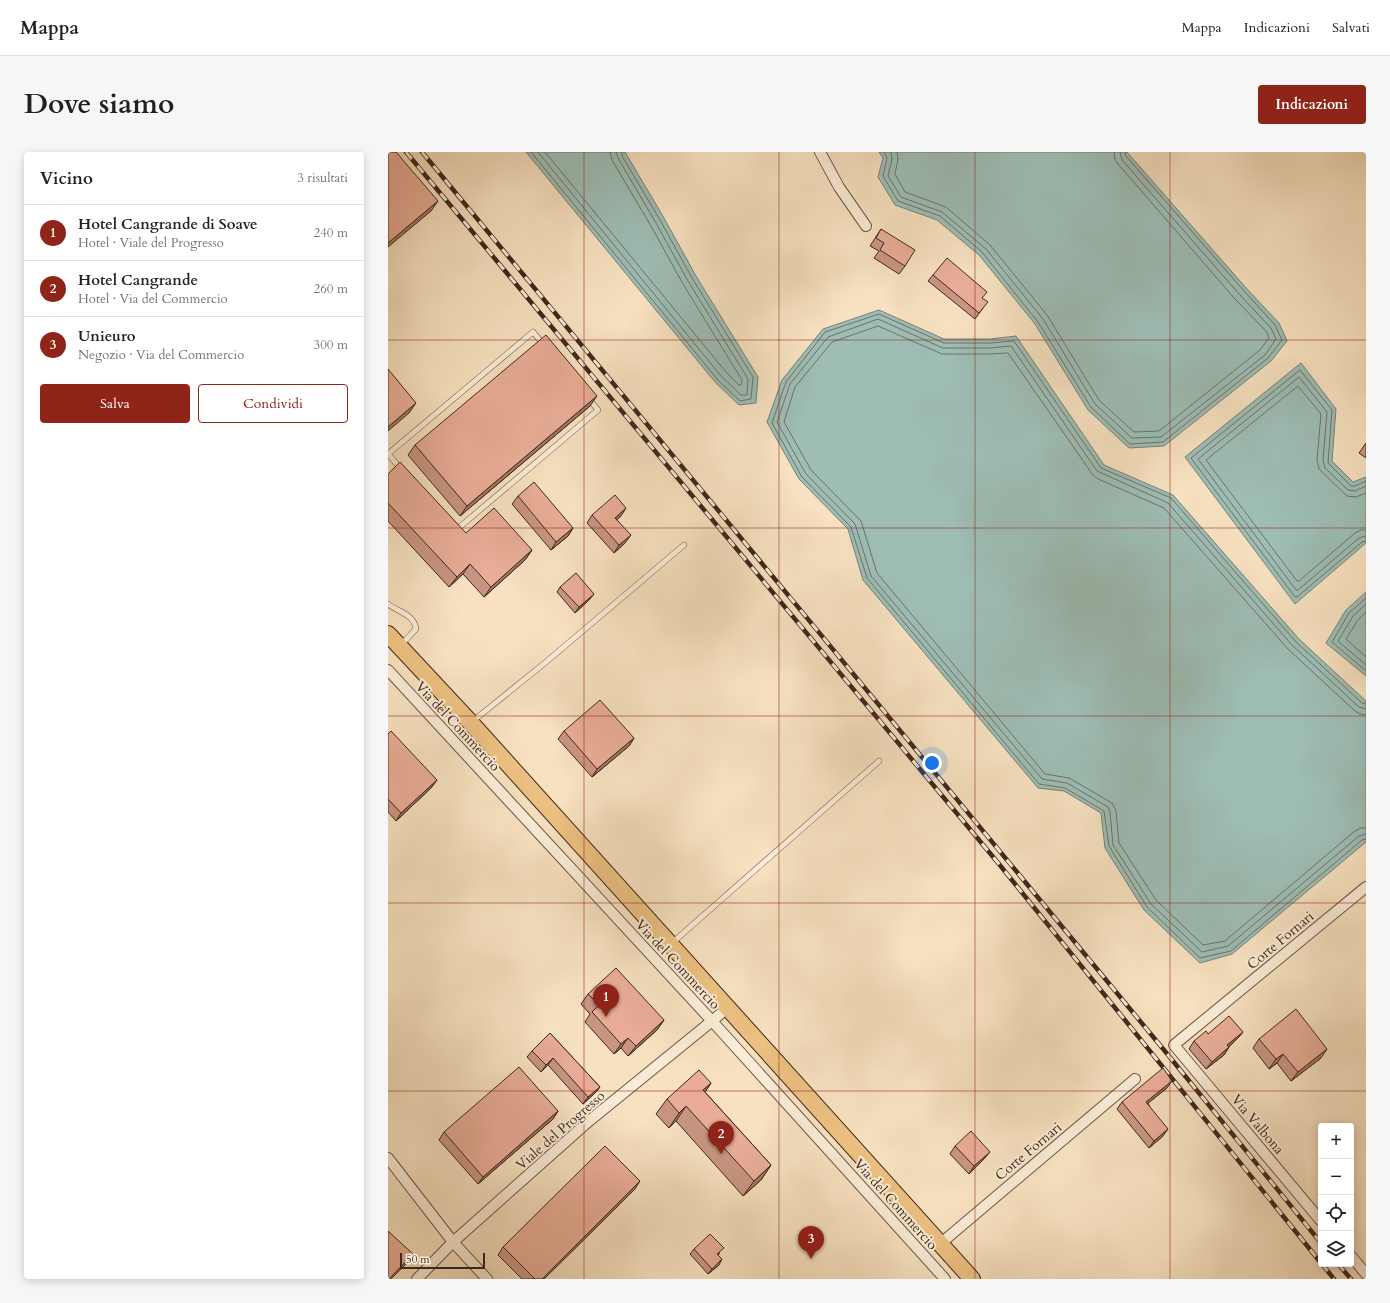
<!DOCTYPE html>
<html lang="it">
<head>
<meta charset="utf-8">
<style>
	:root { --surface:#fff; --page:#f6f6f6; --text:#202124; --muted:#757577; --line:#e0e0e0; --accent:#8f2418 }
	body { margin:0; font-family:Cardo,serif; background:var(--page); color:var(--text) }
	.controls { position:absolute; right:12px; bottom:12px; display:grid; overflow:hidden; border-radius:4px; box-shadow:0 2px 10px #0003 }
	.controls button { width:36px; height:36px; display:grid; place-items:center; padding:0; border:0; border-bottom:1px solid var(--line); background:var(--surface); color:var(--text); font:20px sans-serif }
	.scale { position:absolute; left:12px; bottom:10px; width:85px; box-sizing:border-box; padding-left:4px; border:2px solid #40261c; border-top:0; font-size:11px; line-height:14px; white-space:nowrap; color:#40261c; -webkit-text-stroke:3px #faecd6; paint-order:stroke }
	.you { position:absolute; left:544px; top:611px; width:14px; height:14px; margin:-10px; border:3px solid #fff; border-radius:50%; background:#1a73e8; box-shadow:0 0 0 6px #1a73e833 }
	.badge { display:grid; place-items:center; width:26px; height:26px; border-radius:50%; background:var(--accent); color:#fff; font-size:13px; font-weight:700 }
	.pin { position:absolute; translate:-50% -33px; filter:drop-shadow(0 1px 2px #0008) }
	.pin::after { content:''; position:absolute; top:21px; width:14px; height:12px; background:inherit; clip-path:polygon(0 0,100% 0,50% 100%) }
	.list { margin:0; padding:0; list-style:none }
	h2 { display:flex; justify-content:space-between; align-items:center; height:52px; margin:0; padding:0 16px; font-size:17px }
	h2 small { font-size:13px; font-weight:400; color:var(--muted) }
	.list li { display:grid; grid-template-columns:26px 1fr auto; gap:12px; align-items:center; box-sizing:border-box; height:56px; padding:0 16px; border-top:1px solid var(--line) }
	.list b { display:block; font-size:15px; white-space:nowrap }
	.list p { margin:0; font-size:13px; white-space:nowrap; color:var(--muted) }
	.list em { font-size:13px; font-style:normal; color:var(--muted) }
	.actions { display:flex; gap:8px; padding:12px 16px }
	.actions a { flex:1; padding:9px 0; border:1px solid var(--accent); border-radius:4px; text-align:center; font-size:14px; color:var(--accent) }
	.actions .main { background:var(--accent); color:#fff }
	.icon { flex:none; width:22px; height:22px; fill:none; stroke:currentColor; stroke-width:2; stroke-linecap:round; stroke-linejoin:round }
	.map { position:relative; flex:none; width:978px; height:1127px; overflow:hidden; border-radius:4px }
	header { display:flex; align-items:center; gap:24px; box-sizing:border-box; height:56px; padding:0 20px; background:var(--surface); border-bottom:1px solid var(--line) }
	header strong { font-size:19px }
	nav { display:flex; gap:22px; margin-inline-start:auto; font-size:14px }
	.intro { display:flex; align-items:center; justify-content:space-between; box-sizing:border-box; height:96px; padding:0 24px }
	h1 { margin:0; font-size:28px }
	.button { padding:10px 18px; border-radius:4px; background:var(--accent); color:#fff; font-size:14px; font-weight:700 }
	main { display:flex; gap:24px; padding:0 24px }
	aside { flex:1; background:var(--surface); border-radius:4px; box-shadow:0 2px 10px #0003 }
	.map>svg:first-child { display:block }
	.water { fill:#9dbdb5; stroke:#788178 }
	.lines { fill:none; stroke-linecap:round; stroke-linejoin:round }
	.shore { stroke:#6e7268; stroke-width:1 }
	.lane-casing { stroke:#6e5545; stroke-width:6 }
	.street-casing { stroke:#6e5545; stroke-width:12 }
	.primary-casing { stroke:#40261c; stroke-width:18 }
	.lane { stroke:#faecd6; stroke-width:5 }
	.street { stroke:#faecd6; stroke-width:10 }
	.primary { stroke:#ecc080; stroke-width:16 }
	.rail-casing { stroke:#40261c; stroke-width:4.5 }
	.rail { stroke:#faecd6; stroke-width:3; stroke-dasharray:9; stroke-linecap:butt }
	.wall { fill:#c89582; stroke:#40261c }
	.shaded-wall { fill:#a3796a; stroke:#40261c }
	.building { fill:#e9ad97; stroke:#40261c }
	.grid { fill:none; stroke:#8f2418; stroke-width:1; stroke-opacity:0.55 }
	.labels { text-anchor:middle; stroke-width:4; stroke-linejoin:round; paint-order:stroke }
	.street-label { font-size:14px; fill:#40261c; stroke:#faecd6 }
</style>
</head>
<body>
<header>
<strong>Mappa</strong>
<nav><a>Mappa</a><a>Indicazioni</a><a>Salvati</a></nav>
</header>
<div class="intro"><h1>Dove siamo</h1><a class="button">Indicazioni</a></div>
<main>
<aside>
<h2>Vicino<small>3 risultati</small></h2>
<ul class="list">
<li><span class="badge">1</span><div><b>Hotel Cangrande di Soave</b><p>Hotel · Viale del Progresso</p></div><em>240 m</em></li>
<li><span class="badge">2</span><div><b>Hotel Cangrande</b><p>Hotel · Via del Commercio</p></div><em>260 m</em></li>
<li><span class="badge">3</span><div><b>Unieuro</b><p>Negozio · Via del Commercio</p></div><em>300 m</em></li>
</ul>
<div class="actions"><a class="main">Salva</a><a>Condividi</a></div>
</aside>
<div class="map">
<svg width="978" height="1127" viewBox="0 0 978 1127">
	<rect width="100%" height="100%" fill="#f7e1c0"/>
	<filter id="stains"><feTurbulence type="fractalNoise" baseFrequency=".005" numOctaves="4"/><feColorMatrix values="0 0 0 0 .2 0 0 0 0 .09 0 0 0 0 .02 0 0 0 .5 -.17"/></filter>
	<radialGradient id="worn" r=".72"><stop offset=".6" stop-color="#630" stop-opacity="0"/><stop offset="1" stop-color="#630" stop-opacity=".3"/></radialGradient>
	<g class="water">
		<polygon points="138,0 237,0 276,66 308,124 370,225 368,251 351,253 327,230"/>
		<polygon points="491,0 739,0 859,137 891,171 899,189 883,209 776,294 741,296 700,258 647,172 591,103 549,68 507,53 490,25 495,6"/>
		<polygon points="491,158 556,187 602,187 628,184 716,313 785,343 911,487 978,549 978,690 844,802 812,811 756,758 717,696 713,661 676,639 650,636 475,428 460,377 411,327 379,270 394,228 435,177"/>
		<polygon points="913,211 948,257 944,309 965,330 978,325 978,391 907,452 797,305"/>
		<polygon points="978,440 978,524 938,491 958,458"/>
	</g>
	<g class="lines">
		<g class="shore">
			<polyline points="143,0 330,228 352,249 363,247 365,225 304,126 272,68 234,4 234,0"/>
			<polyline points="150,0 333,224 353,243 359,243 360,227 300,129 268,71 230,6 228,0"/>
			<polyline points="157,0 338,220 351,233 353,233 354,228 295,132 263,74 224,8 222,0"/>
			<polyline points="496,0 499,6 495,24 510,49 552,64 594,100 650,170 703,255 742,292 775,290 880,206 894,188 887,173 856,139 738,4 737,0"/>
			<polyline points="503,0 504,7 500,24 513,45 554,60 598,97 655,167 707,252 744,286 773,285 877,203 888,187 883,176 852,143 734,8 732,0"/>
			<polyline points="509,0 510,7 507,22 517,40 558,55 602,93 659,163 711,248 746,280 771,279 872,198 881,186 878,179 847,147 730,12 727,7 726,0"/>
			<polyline points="978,329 967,334 963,334 940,311 944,258 912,218 803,306 907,445 909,445 974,390 978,389"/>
			<polyline points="978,334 967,339 960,338 937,316 935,308 939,260 911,225 810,307 908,438 910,438 971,386 978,384"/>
			<polyline points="978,341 968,345 959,344 931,317 929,308 933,262 910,234 818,308 909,429 911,429 967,381 973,378 978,378"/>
			<polyline points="978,446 961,461 944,490 978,519"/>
			<polyline points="978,452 965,464 950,489 978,513"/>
			<polyline points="978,460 970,468 958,487 978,505"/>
			<polyline points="978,552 974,551 908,490 783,346 713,316 626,189 603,191 556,191 491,162 437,180 398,230 384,271 414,325 463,375 479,426 651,632 677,636 716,659 721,694 759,755 812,806 843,799 974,688 978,687"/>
			<polyline points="978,557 971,555 904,493 780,351 709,319 623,194 602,196 555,196 490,167 440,185 402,232 389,270 418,322 467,372 483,424 654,627 679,631 720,655 722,660 725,693 763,752 814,800 840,794 971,684 978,682"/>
			<polyline points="978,563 972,562 967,559 900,497 776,356 710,327 705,323 620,201 602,202 554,202 490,174 444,190 407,235 396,270 423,318 473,369 489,421 657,622 681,626 724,651 728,659 731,691 768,748 815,793 837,789 967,679 973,676 978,676"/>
		</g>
		<defs>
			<g id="lane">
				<polyline points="0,302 145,180 156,193"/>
				<polyline points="0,302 13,317"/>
				<polyline points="67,379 210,258 200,246"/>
				<path d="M 0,452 C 10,460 26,462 28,477 L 12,494"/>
				<polyline points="85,569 158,510 296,393"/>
				<polyline points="284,791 491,609"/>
			</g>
			<g id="street">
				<polyline points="432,0 451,35 478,74"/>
				<polyline points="0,518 324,869 557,1127"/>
				<polyline points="0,1006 65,1090 99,1127"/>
				<polyline points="933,1069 786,893 978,735"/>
				<polyline points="552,1092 747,927"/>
				<polyline points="963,1104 978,1122"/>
				<polyline points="29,1127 65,1090 201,969 324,869 339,856"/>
			</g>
			<polyline id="primary" points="0,482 83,571 584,1127"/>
		</defs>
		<use href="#lane" class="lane-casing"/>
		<use href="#street" class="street-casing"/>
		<use href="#primary" class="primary-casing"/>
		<use href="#lane" class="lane"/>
		<use href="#street" class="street"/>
		<use href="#primary" class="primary"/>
		<defs>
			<g id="rail">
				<polyline points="18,0 611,712 933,1111"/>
				<polyline points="34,0 776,898 933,1091"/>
				<polyline points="934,1112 946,1127"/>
				<polyline points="950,1112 963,1127"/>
			</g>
		</defs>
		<use href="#rail" class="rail-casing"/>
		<use href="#rail" class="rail"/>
	</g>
	<g class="wall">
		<polygon points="493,77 517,114 511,122 486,106 491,99 482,94"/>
		<polygon points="545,123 595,156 587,167 540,129"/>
		<polygon points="202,254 72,364 20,303 27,293"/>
		<polygon points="978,291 978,306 971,301"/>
		<polygon points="0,322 78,381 144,398 137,408 96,445 75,422 61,435 0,369"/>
		<polygon points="130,344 185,376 180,384 163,398 124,352"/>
		<polygon points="204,363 233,364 229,367 237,391 226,401 199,371"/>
		<polygon points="172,435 202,447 187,461 169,440"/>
		<polygon points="176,579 246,586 241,594 204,625 170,587"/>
		<polygon points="0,582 49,628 43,636 8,669 0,660"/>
		<polygon points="200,842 276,868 269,878 240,904 233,896 226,902 197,870 202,862 193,852"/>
		<polygon points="855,880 849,887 841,895 836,903 818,917 801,897 806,889 820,882"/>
		<polygon points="162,881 212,935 207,941 195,952 160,913 153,920 139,905 144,899"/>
		<polygon points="871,887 933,906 903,929 889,911 881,917 865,896"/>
		<polygon points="323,931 317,940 383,1013 373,1028 355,1044 288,969 281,976 268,962 279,947"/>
		<polygon points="779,936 760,951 775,984 761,996 729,957 734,950"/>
		<polygon points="170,959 165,967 90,1032 51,988 56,980"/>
		<polygon points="567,994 596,1007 581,1022 562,1002"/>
		<polygon points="247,1037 156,1127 134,1127 110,1103 115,1095"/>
		<polygon points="306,1097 332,1101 330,1103 331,1113 320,1122 302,1102"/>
	</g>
	<g class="shaded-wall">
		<polygon points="50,49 43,59 0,95 0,91"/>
		<polygon points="209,244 202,254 72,364 79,354"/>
		<polygon points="28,251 21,261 0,279 0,275"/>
		<polygon points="238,356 233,364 222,373 227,366"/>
		<polygon points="185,376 180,384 163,398 168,390"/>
		<polygon points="243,383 237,391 226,401 231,393"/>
		<polygon points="144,398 137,408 96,445 103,435"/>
		<polygon points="82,412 75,422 61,435 69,425"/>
		<polygon points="206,442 202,447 187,461 191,455"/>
		<polygon points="246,586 241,594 204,625 209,617"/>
		<polygon points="49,628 43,636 8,669 13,661"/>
		<polygon points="276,868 269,878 240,904 248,894"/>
		<polygon points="855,880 849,887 834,901 839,893"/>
		<polygon points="240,886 233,896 226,902 233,892"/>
		<polygon points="841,895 836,903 818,917 824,910"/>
		<polygon points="939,897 933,906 903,929 910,920"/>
		<polygon points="895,902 889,911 881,917 888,907"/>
		<polygon points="165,906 160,913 153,920 158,913"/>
		<polygon points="784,929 779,936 753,957 758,950"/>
		<polygon points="323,931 313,946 315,938"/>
		<polygon points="212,935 207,941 195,952 200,945"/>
		<polygon points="298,954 288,969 281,976 291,961"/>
		<polygon points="170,959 165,967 90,1032 95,1025"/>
		<polygon points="780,977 775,984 761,996 766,989"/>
		<polygon points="602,1000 596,1007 581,1022 586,1014"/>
		<polygon points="383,1013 373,1028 355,1044 366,1029"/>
		<polygon points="252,1029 247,1037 156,1127 154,1127"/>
		<polygon points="25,1102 18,1112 3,1127 1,1127"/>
		<polygon points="334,1107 331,1113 320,1122 324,1117"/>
	</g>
	<g class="building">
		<polygon points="0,0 8,0 50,49 0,91"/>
		<polygon points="493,77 527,98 517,114 492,98 496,91 488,86"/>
		<polygon points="559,106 599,140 594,146 600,150 591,161 545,123"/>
		<polygon points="158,183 209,244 79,354 27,293"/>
		<polygon points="0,217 28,251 0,275"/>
		<polygon points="12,310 78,381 106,356 144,398 103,435 82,412 69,425 0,351 0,322"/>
		<polygon points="146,330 185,376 168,390 130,344"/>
		<polygon points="227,343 238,356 227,366 243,383 231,393 204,363"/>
		<polygon points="188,421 206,442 191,455 172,435"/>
		<polygon points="212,548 246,586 209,617 176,579"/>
		<polygon points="3,579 49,628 13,661 0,647 0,582"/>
		<polygon points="228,816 276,868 248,894 240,886 233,892 204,860 211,853 200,842"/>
		<polygon points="908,857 939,897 910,920 895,902 888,907 871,887"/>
		<polygon points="841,864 855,880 839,893 841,895 824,910 806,889 818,879 820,882"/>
		<polygon points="162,881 212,935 200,945 165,906 158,913 144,899"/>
		<polygon points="131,915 170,959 95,1025 56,980"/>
		<polygon points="775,916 784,929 758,950 780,977 766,989 734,950"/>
		<polygon points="311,918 323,931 315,938 383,1013 366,1029 298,954 291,961 279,947"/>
		<polygon points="583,979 602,1000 586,1014 567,994"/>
		<polygon points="217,994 252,1029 154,1127 147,1127 115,1095"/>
		<polygon points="0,1079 25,1102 1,1127 0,1127"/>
		<polygon points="322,1082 336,1096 329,1102 334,1107 324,1117 306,1097"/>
	</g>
	<path class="grid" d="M 196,0 L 196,1127M 391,0 L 391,1127M 587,0 L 587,1127M 782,0 L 782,1127M 0,188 L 978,188M 0,376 L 978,376M 0,564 L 978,564M 0,751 L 978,751M 0,939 L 978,939"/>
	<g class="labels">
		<g class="street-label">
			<text transform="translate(70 574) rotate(47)" y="5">Via del Commercio</text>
			<text transform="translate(892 788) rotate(-40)" y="5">Corte Fornari</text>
			<text transform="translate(290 812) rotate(47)" y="5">Via del Commercio</text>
			<text transform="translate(870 972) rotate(50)" y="5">Via Valbona</text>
			<text transform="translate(172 978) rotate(-41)" y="5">Viale del Progresso</text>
			<text transform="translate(640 999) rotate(-40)" y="5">Corte Fornari</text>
			<text transform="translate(508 1052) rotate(48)" y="5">Via del Commercio</text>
		</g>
	</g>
	<rect width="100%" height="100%" filter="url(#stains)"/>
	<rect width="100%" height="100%" fill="url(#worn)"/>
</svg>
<div class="controls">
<button>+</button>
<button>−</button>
<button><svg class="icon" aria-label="locate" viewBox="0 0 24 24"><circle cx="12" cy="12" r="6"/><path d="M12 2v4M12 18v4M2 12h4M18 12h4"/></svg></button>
<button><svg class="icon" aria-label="layers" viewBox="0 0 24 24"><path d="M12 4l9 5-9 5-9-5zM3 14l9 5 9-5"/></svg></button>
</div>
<div class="scale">50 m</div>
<div class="you"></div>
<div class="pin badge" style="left:218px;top:865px">1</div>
<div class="pin badge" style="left:333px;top:1002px">2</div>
<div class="pin badge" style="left:423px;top:1107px">3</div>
</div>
</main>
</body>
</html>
